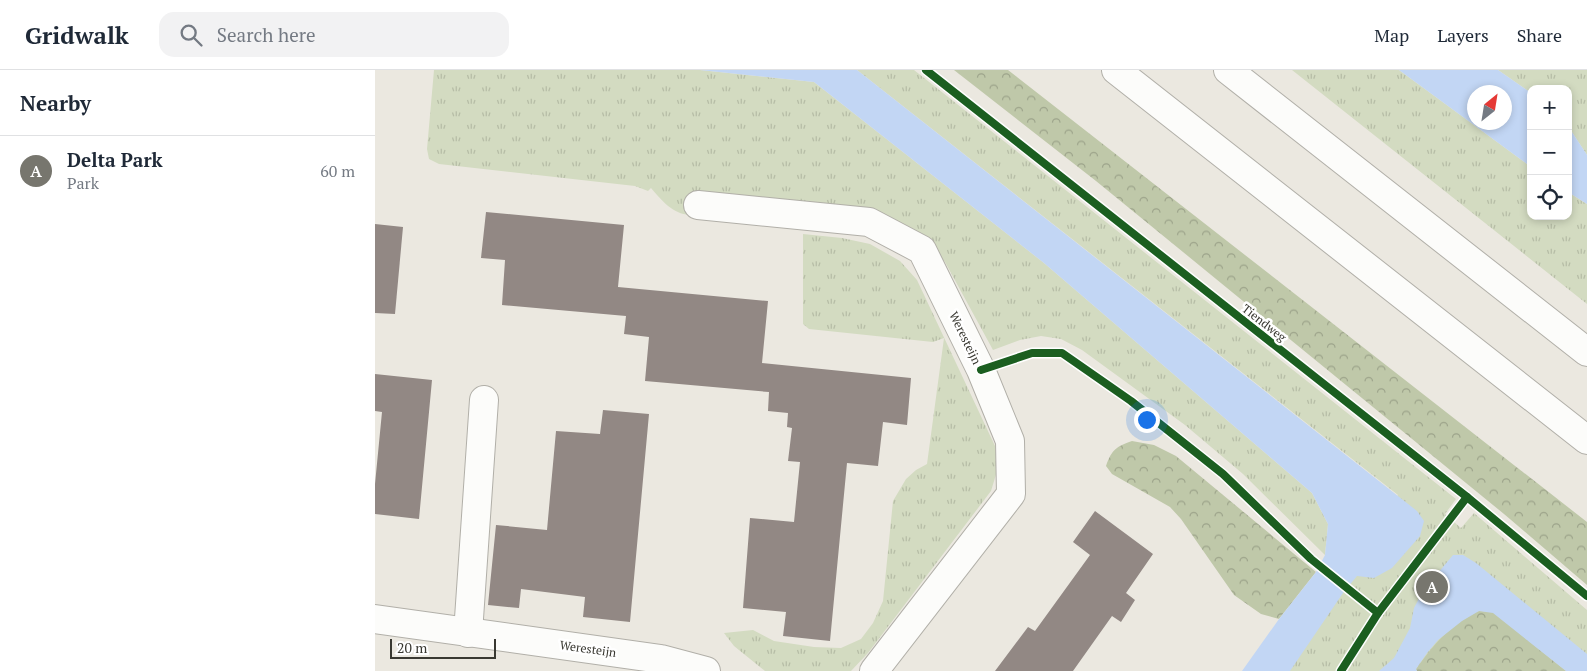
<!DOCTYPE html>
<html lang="en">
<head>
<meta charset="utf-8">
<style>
	:root { --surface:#fff; --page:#f2f2f3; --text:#1f2937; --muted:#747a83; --line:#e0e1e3; --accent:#77766e }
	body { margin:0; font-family:"PT Serif",serif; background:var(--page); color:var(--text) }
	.controls { position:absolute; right:15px; top:15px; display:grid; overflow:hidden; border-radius:10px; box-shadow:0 2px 8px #0003 }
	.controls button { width:45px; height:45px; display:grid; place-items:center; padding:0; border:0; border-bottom:1px solid var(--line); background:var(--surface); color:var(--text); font:25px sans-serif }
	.compass { position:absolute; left:1092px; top:15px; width:45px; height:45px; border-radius:50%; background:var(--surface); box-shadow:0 2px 8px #0003; rotate:30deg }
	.scale { position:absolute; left:15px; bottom:12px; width:106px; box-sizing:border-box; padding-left:5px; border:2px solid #393831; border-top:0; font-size:14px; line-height:18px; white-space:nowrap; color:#393831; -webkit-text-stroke:4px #fff; paint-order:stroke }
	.you { position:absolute; left:771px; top:349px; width:18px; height:18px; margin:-12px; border:4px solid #fff; border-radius:50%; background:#1a73e8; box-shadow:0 0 0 8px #1a73e833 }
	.badge { display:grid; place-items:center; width:32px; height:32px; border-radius:50%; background:var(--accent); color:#fff; font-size:16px; font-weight:700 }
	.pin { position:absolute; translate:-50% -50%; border:2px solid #fff; box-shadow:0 1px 5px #0006 }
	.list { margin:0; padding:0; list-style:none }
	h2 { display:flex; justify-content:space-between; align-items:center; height:65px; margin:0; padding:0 20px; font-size:21px }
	h2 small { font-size:16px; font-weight:400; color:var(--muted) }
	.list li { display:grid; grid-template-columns:32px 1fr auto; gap:15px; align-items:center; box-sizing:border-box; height:70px; padding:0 20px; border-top:1px solid var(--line) }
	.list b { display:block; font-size:19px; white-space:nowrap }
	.list p { margin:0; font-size:16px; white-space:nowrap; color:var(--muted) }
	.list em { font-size:16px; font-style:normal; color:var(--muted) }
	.icon { flex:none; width:28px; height:28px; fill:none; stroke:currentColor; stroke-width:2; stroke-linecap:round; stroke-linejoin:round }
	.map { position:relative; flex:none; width:1212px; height:601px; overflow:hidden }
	header { display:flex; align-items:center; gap:30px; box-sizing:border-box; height:70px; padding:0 25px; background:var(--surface); border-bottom:1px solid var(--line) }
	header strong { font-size:24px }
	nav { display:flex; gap:28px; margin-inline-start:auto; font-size:18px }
	.search { width:350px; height:45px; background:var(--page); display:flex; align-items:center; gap:12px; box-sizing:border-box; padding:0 18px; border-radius:15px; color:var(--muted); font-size:19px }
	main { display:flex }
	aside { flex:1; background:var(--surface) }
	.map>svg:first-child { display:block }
	.grass { fill:url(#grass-tufts) }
	.forest { fill:url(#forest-crowns) }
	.water { fill:#c2d6f4; fill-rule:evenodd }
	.building { fill:#928884 }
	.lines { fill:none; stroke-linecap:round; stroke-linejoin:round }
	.minor-casing { stroke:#b1afa8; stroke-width:30 }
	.highway-casing { stroke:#b1afa8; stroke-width:30 }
	.minor { stroke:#fcfcfa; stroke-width:28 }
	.highway { stroke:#fcfcfa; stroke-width:28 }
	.cycleway-casing { stroke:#fff; stroke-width:11 }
	.cycleway { stroke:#1b5e20; stroke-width:8 }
	.labels { text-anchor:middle; stroke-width:5; stroke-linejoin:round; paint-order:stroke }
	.street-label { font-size:12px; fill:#393831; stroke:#fff }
</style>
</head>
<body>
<header>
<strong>Gridwalk</strong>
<div class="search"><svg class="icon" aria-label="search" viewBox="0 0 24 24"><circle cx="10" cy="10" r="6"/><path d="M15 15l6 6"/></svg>Search here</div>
<nav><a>Map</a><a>Layers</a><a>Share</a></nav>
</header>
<main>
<aside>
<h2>Nearby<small></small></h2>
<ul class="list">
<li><span class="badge">A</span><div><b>Delta Park</b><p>Park</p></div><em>60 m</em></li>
</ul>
</aside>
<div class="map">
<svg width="1212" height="601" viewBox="0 0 1212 601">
	<defs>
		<pattern id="grass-tufts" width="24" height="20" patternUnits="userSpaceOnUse" patternTransform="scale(1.25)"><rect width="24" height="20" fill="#d3dbc1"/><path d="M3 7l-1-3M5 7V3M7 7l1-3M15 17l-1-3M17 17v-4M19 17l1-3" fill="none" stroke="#b6bda6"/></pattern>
		<pattern id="forest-crowns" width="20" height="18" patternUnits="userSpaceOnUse" patternTransform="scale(1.25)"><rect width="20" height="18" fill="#bfc8a9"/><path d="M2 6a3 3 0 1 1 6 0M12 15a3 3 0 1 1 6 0" fill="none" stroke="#9ca38a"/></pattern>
	</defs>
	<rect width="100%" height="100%" fill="#ebe8e0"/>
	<g class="grass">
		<path d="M 59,0 L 325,0 L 439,12 L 669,193 L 937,423 L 953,454 L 950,485 L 868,404 L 810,355 L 707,280 L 686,269 L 666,266 L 645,270 L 618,280 L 570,192 L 550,169 L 320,144 C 301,148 287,131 276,118 L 273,121 L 260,116 L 64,94 L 54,89 L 52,79 Z"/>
		<polygon points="482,0 539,0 1081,429 1070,444 1086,458 1099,443 1212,540 1212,601 900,601 1023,425"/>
		<polygon points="917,0 1024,0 1156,97 1156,146 1193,146 1193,122 1212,134 1212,234"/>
		<polygon points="1123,0 1212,0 1212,85 1193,56 1193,19 1156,19 1156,23"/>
		<polygon points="428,164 467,168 495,174 525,191 542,210 620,376 623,398 616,421 493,583 476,601 390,601 359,576 349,563 378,560 399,571 439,577 466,578 486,569 498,553 508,531 518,431 531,409 541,400 552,394 569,268 558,272 434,259 428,254"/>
	</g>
	<g class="forest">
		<polygon points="579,0 633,0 1212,452 1212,515 1129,444 721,111"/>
		<path d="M 757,371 L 779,375 L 801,386 L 941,502 L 904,549 L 886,544 L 859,525 L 806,449 L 795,437 L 737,404 L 731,396 C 737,379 741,377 757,371 Z"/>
		<path d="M 1104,541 L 1118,542 L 1191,601 L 1042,601 L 1041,599 C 1057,577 1077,551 1104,541 Z"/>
	</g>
	<g class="water">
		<polygon points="325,0 482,0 1042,441 1049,451 1045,466 1017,498 999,508 982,506 968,523 915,601 867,601 904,549 941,502 950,485 953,454 937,423 669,193 439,12"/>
		<path d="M 1024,0 L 1123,0 L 1156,23 L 1156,97 ZM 1130,22 L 1130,52 L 1100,52 L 1100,22 Z"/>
		<polygon points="1193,56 1212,85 1212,134 1193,122"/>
		<polygon points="1078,485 1088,485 1101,493 1212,584 1212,601 1191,601 1118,543 1104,541 1087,551 1063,570 1052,583 1041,599 1042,601 1004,601 1019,588 1035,558 1039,538 1048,521"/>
	</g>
	<g class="building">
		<polygon points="111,142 249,155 243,217 393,231 387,293 536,308 532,355 508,352 503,396 472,393 455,571 408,566 411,542 368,538 375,448 419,452 425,392 413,391 417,358 412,357 413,343 393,341 394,322 270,311 274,267 249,264 251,246 127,235 130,190 106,188"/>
		<polygon points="0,154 28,157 20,244 0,243"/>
		<polygon points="0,304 57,310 44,449 0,444 0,414 7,342 0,341"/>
		<polygon points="228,340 274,344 255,552 208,547 210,527 146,519 144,538 113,535 121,455 172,460 181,361 225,364"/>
		<polygon points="720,441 778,484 751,523 760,530 746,552 737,546 698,601 620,601 653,557 660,561 715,485 698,472"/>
	</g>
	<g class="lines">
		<defs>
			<g id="minor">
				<polyline points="323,135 494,152 547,180 606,300 635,371 636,424 499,601"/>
				<polyline points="0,549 286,589 331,601"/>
				<polyline points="93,563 109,330"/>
			</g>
			<g id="highway">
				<polyline points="741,0 1212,370"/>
				<polyline points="853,0 1212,282"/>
			</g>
		</defs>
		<use href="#minor" class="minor-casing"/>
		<use href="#highway" class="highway-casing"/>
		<use href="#minor" class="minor"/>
		<use href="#highway" class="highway"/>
		<defs>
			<g id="cycleway">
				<polyline points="551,0 1092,427 1212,526"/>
				<polyline points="606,300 657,283 687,283 756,331 848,404 936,489 1003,543"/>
				<polyline points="966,601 1003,543 1092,427"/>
			</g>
		</defs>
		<use href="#cycleway" class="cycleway-casing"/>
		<use href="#cycleway" class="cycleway"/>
	</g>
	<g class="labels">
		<g class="street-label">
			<text transform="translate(889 253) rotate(38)" y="4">Tiendweg</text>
			<text transform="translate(590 268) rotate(64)" y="4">Weresteijn</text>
			<text transform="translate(213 579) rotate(8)" y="4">Weresteijn</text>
		</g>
	</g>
</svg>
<div class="controls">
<button>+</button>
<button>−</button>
<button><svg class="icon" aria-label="locate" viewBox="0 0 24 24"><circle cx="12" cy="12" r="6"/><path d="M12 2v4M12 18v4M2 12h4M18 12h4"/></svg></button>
</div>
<svg class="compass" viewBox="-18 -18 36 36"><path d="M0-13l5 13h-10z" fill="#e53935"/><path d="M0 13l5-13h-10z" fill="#747a83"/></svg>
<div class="scale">20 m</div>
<div class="you"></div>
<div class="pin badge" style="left:1057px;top:517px">A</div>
</div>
</main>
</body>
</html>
